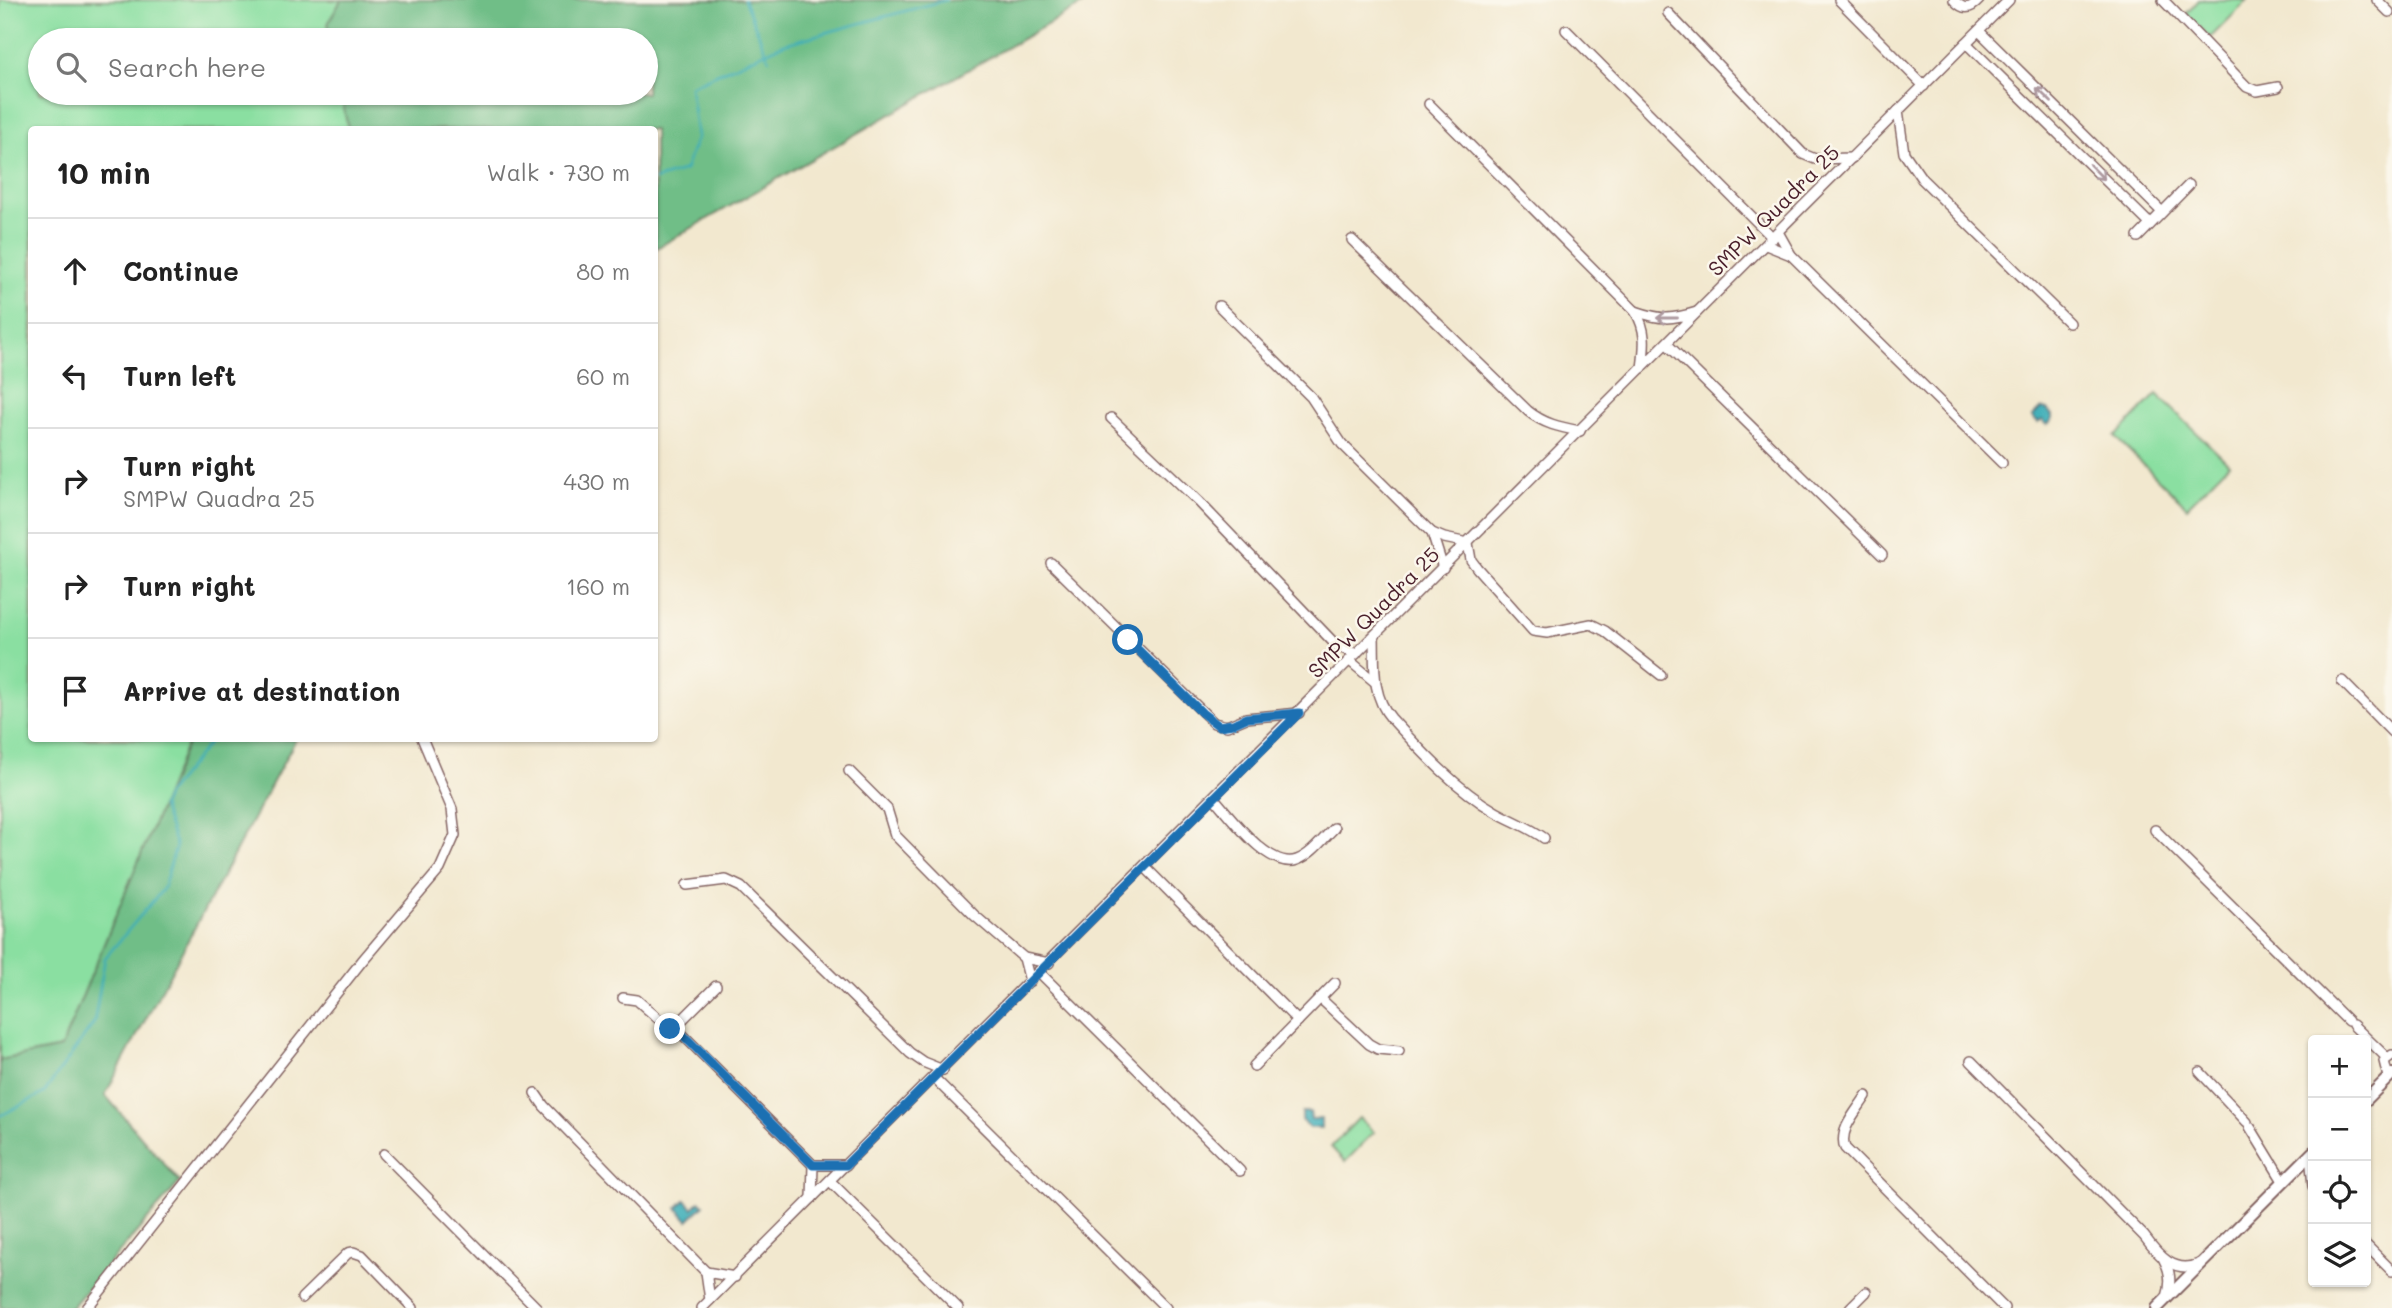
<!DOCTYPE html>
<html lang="en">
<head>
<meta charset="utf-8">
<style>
	:root { --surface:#fff; --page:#f2f2f2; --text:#222; --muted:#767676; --line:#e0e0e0 }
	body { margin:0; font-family:Mali,sans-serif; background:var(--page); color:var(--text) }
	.controls { position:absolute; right:21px; bottom:21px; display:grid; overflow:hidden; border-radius:7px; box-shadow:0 2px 5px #0004 }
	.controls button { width:63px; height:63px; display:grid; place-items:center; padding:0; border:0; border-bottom:2px solid var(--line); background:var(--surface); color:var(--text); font:35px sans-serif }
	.stop { position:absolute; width:21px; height:21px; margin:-16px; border:5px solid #1f6fb2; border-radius:50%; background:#fff }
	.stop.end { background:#1f6fb2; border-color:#fff; box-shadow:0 2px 7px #0008 }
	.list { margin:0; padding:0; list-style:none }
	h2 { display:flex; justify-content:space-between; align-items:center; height:91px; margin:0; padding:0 28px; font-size:30px }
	h2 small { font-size:23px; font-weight:400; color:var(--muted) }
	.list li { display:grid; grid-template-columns:46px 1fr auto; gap:21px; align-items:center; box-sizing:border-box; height:105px; padding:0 28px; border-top:2px solid var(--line) }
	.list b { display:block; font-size:26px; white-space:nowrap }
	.list p { margin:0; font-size:23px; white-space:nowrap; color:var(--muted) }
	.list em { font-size:23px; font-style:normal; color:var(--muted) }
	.icon { flex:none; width:38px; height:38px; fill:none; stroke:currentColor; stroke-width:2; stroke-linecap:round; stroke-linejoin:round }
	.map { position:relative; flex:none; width:2392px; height:1308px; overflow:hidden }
	.search { position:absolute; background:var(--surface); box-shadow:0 2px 5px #0004; left:28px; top:28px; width:630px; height:77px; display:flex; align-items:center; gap:18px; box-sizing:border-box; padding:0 24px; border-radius:38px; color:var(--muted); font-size:26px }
	.panel { position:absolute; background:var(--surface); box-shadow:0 2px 5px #0004; left:28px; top:126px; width:630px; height:616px; border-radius:7px }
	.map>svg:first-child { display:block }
	.green { fill:#8adfa1; stroke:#6a7f66; stroke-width:2; fill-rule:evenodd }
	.forest { fill:#6fbe87; stroke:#5c6e59; stroke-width:2 }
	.water { fill:#3eaeb8; stroke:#446672; stroke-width:2 }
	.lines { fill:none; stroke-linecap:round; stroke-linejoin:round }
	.stream { stroke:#3eaeb8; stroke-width:2.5 }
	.minor-casing { stroke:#856564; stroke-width:12 }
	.tertiary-casing { stroke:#856564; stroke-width:14 }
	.minor { stroke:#fff; stroke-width:9 }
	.tertiary { stroke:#fff; stroke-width:10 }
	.oneway { stroke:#ae9aa0 }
	.route { stroke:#1f6fb2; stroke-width:9 }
	.labels { text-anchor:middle; stroke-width:5; stroke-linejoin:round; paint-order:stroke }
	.street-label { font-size:21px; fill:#4a1f2b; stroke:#fbf7ec }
</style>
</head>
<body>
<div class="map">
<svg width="2392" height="1308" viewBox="0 0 2392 1308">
	<rect width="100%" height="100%" fill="#fbf7ec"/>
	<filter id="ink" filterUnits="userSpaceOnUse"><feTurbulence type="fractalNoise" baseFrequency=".0143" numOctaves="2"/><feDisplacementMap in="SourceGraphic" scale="14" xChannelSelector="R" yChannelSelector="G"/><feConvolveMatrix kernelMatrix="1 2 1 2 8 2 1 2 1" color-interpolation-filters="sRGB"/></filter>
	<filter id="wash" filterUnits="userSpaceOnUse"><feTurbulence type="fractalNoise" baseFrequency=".00686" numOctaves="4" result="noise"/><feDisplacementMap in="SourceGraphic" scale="28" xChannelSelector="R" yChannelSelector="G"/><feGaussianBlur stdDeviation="1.57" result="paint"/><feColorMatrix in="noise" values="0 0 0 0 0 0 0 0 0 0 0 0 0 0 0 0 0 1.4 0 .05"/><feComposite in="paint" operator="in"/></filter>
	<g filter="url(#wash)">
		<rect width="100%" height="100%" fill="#f2e8cf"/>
		<g class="green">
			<path d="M 0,0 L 862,0 L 654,130 L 32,130 L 32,738 L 189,739 L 61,1048 L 0,1060 ZM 40,40 L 646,40 L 646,93 L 40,93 Z"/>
			<polygon points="2199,0 2248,0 2210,38 2186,14"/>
			<polygon points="2157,394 2229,464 2187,507 2115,437"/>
			<polygon points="1359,1118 1374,1132 1345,1162 1331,1147"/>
		</g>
		<g class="forest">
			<polygon points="341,0 1090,0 655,249 654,130 348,129 341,93 646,93 646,40 331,40 328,24"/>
			<polygon points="189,739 296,739 105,1095 180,1182 71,1308 0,1308 0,1060 61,1048"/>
		</g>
		<g class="water">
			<polygon points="2041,408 2047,409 2052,415 2052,420 2047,425 2042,420 2038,423 2032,417"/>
			<polygon points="1302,1112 1310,1112 1311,1119 1321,1119 1321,1128 1310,1128 1302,1120"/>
			<polygon points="685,1200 693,1208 700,1201 704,1205 688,1220 677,1208"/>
		</g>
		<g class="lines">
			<g class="stream">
				<polyline points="744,0 769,59"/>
				<polyline points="654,180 685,170 697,137 690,86 784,44 946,0"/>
				<polyline points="0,1116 44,1093 94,1023 105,958 163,889 176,846 162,806 167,794 213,738"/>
			</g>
		</g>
	</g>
	<g filter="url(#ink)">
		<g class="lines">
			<defs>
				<g id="minor">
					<polyline points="1839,0 1924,86"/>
					<path d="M 1954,0 C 1963,10 1970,10 1979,0"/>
					<polyline points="2163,0 2247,87 2257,91 2278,87"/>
					<polyline points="2377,0 2389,12"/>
					<polyline points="1668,13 1803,154 1815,159 1852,158"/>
					<polyline points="1566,30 1773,238"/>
					<polyline points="1979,31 2162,212"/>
					<polyline points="1966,43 2150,224"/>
					<path d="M 1429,104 L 1635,311 C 1647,330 1645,346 1642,368"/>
					<polyline points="1898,111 1904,153 1922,179 2069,323"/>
					<polyline points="1778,232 1791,255 2002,463"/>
					<polyline points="2138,237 2189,185"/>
					<path d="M 1352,240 L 1528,411 C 1544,424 1559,427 1580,431"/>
					<polyline points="1766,245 1791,255"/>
					<polyline points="1219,306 1311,397 1342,444 1432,533 1443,568"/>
					<path d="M 1635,311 C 1661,320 1671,320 1697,312"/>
					<polyline points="1667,344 1882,555"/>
					<polyline points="1111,418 1199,502 1337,646 1356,654"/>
					<polyline points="1432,533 1444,538 1468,543 1471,560 1477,568 1533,631 1547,633 1591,624 1605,631 1661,675"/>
					<polyline points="1051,563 1214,723 1227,726 1246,718 1299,713"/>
					<path d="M 1374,636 C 1375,665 1371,695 1391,718 C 1422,752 1456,789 1496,812 C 1512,821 1529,827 1544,838"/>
					<polyline points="1350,661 1375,682"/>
					<polyline points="2342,681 2392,732"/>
					<polyline points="849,771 887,809 895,835 974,915 1024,958 1049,963"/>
					<path d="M 1214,798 C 1231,817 1269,870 1297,860 C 1311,855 1323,839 1334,828"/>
					<polyline points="2155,830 2348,1021"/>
					<polyline points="1145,867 1298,1021"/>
					<polyline points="687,885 726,880 741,887 910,1053 923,1062 943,1070"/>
					<polyline points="1024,958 1030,981"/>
					<polyline points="1039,972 1240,1171"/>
					<polyline points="623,998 637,1000 670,1029 675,1027 716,986"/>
					<polyline points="1320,998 1369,1044 1378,1049 1399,1051"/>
					<polyline points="2353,1025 2386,1057"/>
					<polyline points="675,1027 813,1165 846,1165"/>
					<path d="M 1971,1061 L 2144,1236 C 2158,1255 2175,1276 2201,1263"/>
					<polyline points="1254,1066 1335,983"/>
					<polyline points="2200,1072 2247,1122"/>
					<polyline points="2388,1077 2384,1061 2392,1055"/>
					<polyline points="934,1078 1166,1308"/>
					<polyline points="535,1093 544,1106 706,1272 710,1300"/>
					<path d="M 1866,1096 C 1857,1111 1838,1130 1845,1148 L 2004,1308"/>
					<polyline points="2250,1127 2283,1181"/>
					<polyline points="2313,1152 2311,1165 2313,1186"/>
					<polyline points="384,1154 537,1308"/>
					<polyline points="830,1181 958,1308"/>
					<polyline points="812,1198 813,1165"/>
					<polyline points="2366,1245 2392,1271"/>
					<path d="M 2164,1260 C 2171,1272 2171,1285 2167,1297"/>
					<polyline points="706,1272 735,1277"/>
					<polyline points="302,1298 348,1253 353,1252 362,1255 413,1308"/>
					<polyline points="87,1308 362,961 440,869 455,835 452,809 422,738"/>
					<polyline points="702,1308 2009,0"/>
					<polyline points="1850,1308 1866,1292"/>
				</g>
				<g id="tertiary">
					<polyline points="2366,1100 2392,1074"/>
					<polyline points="2157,1308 2313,1152"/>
				</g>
			</defs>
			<use href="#minor" class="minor-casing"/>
			<use href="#tertiary" class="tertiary-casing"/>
			<use href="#minor" class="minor"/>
			<use href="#tertiary" class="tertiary"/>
		</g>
		<defs><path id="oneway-shaft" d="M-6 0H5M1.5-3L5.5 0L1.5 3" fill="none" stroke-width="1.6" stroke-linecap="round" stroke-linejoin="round" transform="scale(1.75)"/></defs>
		<g class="oneway">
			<use href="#oneway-shaft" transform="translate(2044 95) rotate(-136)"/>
			<use href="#oneway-shaft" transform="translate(2097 172) rotate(45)"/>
			<use href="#oneway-shaft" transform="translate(1667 318) rotate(180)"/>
		</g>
	</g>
	<g class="lines" filter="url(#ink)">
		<polyline class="route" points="670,1029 675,1027 813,1165 846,1165 1299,713 1246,718 1233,724 1219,726 1202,713 1128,640"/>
	</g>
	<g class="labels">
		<g class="street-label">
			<text transform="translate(1774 211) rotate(-45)" y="7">SMPW Quadra 25</text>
			<text transform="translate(1374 613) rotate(-45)" y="7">SMPW Quadra 25</text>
		</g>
	</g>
</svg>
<div class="controls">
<button>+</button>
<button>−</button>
<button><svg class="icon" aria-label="locate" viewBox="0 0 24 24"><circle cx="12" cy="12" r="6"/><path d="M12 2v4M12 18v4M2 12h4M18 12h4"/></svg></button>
<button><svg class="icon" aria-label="layers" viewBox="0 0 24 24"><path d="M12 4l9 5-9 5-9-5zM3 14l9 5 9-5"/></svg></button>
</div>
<div class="stop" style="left:1128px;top:640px"></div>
<div class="stop end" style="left:670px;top:1029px"></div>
<div class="search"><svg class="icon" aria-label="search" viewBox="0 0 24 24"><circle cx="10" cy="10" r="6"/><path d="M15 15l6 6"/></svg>Search here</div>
<section class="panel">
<h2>10 min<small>Walk · 730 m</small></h2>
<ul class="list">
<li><svg class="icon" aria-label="ahead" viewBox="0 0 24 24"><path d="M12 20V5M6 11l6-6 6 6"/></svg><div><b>Continue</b></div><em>80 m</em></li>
<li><svg class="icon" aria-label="left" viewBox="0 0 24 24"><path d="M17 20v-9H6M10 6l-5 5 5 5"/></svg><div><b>Turn left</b></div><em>60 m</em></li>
<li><svg class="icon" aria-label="right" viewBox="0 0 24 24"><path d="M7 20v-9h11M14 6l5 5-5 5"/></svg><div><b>Turn right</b><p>SMPW Quadra 25</p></div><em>430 m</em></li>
<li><svg class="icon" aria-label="right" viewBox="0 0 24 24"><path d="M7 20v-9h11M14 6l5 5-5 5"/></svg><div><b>Turn right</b></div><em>160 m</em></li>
<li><svg class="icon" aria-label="arrive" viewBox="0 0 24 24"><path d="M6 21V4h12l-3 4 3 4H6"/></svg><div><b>Arrive at destination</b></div></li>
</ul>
</section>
</div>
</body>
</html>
